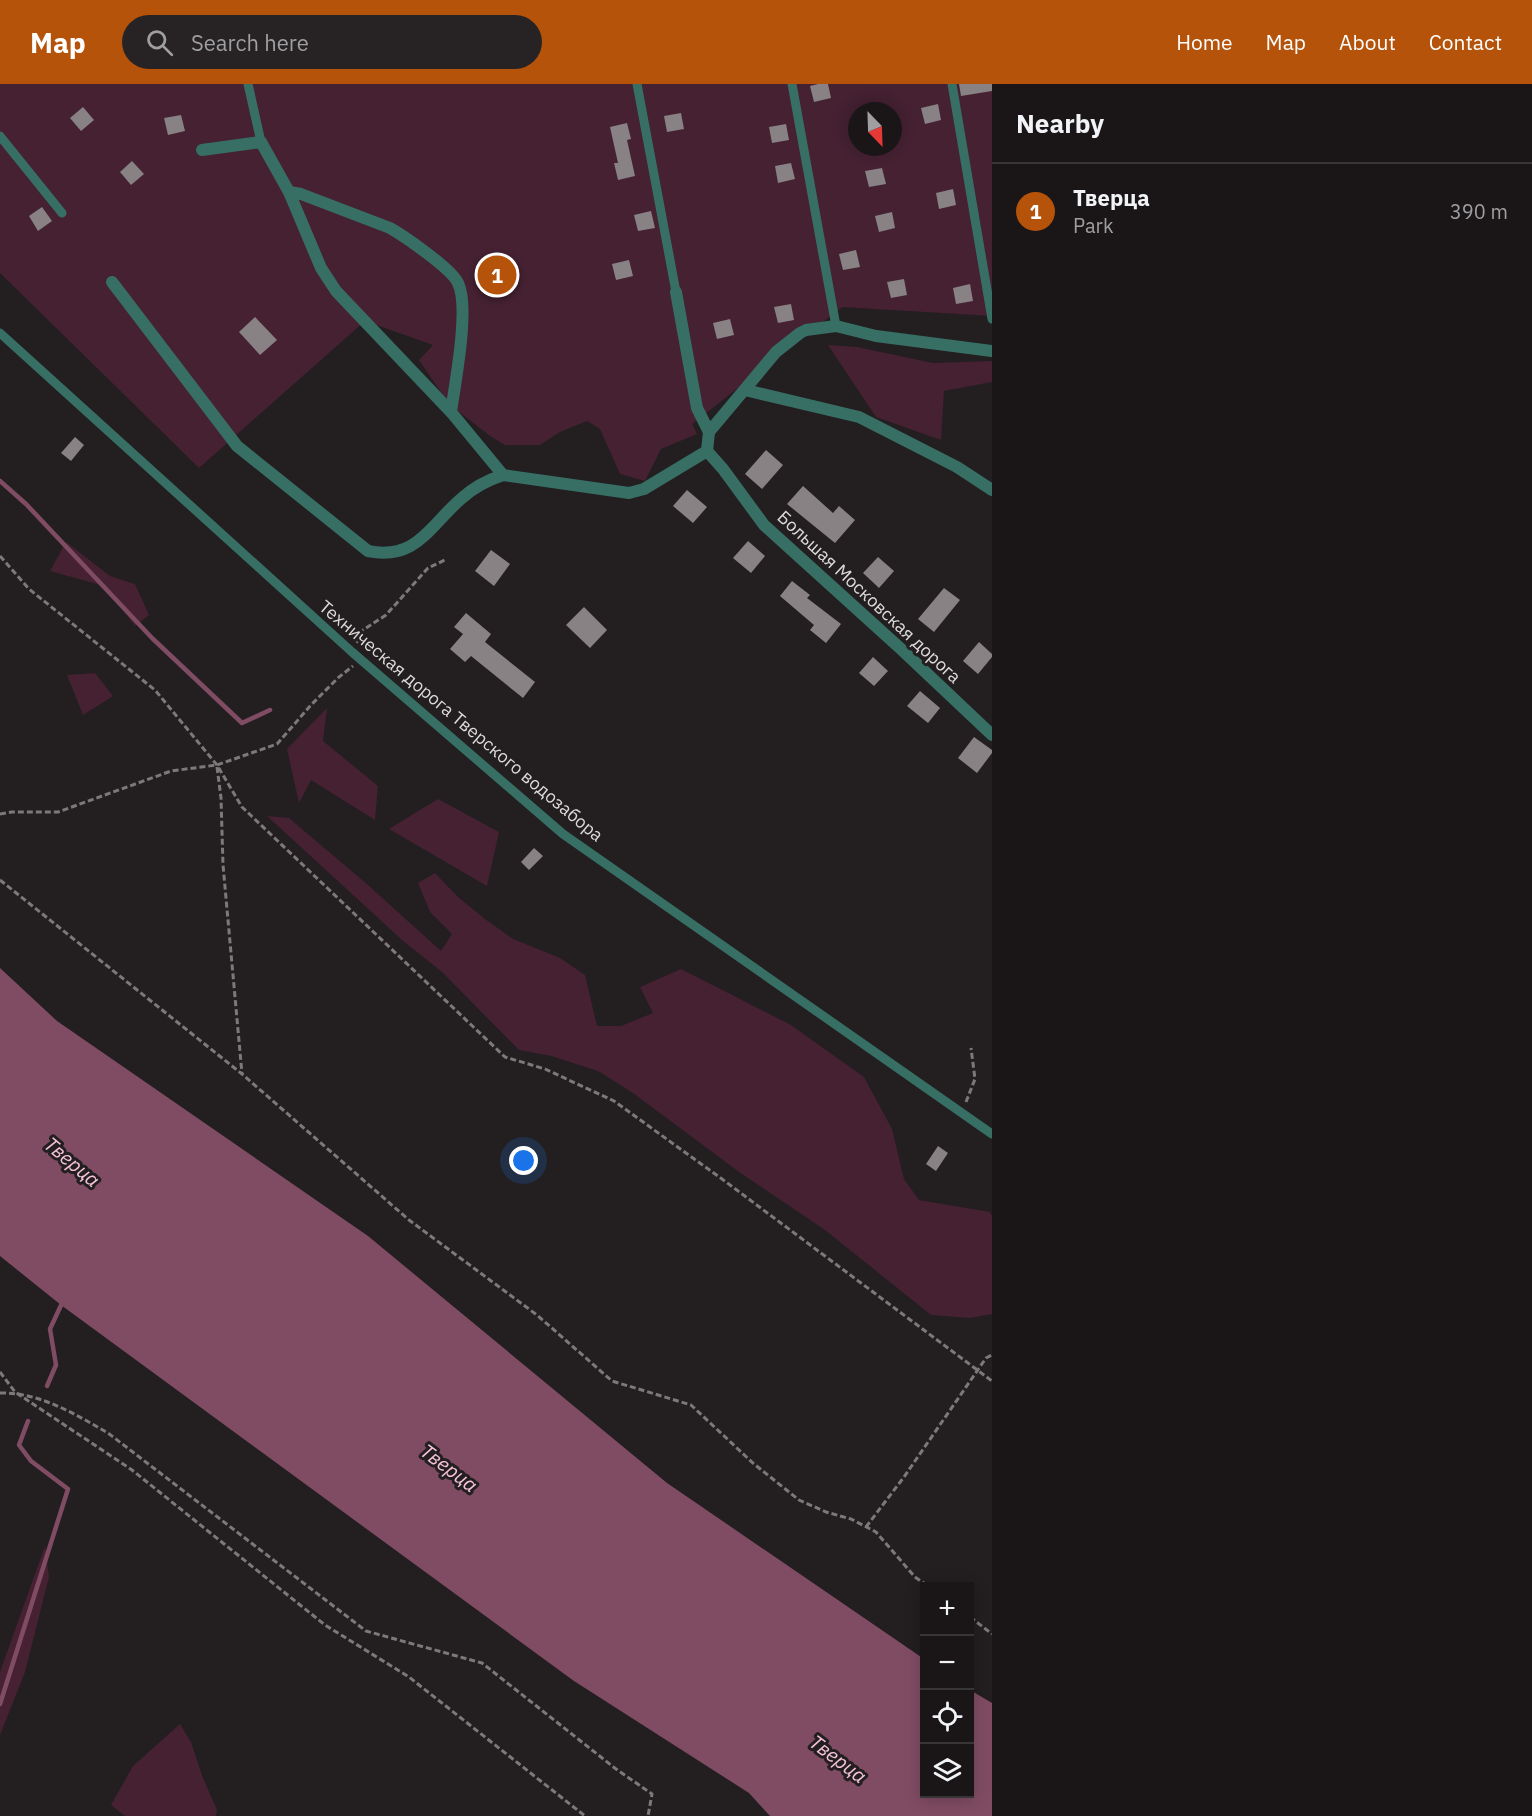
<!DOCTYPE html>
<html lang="en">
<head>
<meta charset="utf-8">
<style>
	:root { --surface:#1a1618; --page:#272325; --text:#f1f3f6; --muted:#9f9fa2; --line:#383537; --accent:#b45309 }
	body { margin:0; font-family:"IBM Plex Sans",sans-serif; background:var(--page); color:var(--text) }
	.controls { position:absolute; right:18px; bottom:18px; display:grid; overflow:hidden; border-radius:0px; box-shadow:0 3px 15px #0003 }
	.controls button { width:54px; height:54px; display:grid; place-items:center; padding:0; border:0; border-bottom:2px solid var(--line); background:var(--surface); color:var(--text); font:30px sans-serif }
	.compass { position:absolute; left:848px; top:18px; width:54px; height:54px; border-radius:50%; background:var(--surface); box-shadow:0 3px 15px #0003; rotate:157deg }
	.you { position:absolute; left:524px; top:1077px; width:21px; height:21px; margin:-15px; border:4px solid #fff; border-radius:50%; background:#1a73e8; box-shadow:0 0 0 9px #1a73e833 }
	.badge { display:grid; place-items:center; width:39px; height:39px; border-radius:50%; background:var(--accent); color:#fff; font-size:20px; font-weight:700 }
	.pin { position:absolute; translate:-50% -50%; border:3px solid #fff; box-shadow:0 2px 6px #0006 }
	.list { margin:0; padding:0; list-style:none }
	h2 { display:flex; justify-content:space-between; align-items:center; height:78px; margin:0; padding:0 24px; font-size:26px }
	h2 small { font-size:20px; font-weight:400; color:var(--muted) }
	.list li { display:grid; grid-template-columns:39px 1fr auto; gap:18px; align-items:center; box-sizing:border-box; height:96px; padding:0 24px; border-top:2px solid var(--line) }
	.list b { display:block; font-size:22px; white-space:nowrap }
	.list p { margin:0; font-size:20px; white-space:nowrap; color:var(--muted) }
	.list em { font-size:20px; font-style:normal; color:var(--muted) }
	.icon { flex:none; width:33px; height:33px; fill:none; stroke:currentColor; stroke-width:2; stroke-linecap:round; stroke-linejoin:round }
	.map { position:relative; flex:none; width:992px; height:1732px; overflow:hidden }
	header { display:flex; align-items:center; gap:36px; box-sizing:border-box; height:84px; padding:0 30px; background:var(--accent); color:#fff }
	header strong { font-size:28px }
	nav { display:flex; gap:33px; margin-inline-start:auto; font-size:21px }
	.search { width:420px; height:54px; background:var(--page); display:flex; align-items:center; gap:15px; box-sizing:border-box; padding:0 21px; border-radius:33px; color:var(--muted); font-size:22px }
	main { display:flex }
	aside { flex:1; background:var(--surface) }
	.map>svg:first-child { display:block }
	.green { fill:#452132; fill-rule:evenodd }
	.water { fill:#804c64 }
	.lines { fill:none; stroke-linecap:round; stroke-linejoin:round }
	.stream { stroke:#804c64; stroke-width:4.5 }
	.building { fill:#888284 }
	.path { stroke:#7d797a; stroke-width:3; stroke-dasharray:6 3; stroke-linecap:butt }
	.service { stroke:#376f65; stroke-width:9 }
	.minor { stroke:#376f65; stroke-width:12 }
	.labels { text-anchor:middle; stroke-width:6; stroke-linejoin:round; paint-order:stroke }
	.street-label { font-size:18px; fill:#dddadb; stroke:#231e20 }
	.water-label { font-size:20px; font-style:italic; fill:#f6c3d9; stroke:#231e20 }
</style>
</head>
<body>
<header>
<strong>Map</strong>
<div class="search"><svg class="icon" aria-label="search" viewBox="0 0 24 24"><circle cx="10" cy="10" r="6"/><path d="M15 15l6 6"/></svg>Search here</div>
<nav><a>Home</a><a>Map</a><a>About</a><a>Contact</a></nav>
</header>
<main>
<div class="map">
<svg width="992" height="1732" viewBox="0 0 992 1732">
	<rect width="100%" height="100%" fill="#231e20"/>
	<g class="green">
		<path d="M 0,0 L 992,0 L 992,232 L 842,223 L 692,340 L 697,350 L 661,365 L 645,397 L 620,390 L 600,345 L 587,337 L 560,348 L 540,361 L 505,361 L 490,352 L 449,320 L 419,276 L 433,261 L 365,237 L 199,384 L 0,189 ZM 857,27 L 893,27 L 893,63 L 857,63 Z"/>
		<polygon points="828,261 857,263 933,279 992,277 992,298 944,307 941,356 876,333"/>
		<polygon points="66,458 110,492 135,500 149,531 135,542 104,502 50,487"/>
		<polygon points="95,589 113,612 83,631 67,591"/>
		<polygon points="327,624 323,657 378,702 375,736 311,696 299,719 287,665"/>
		<polygon points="438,715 499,748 487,802 389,745"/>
		<polygon points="267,732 289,734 368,801 441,867 452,850 430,828 418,799 435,789 458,813 485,835 513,855 560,874 585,891 597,942 621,942 653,929 640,903 681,885 791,941 864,993 892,1045 904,1095 919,1116 990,1128 992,1132 992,1230 970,1234 931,1231 825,1146 739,1088 633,1009 598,987 551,972 519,966 442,888 402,856"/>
		<polygon points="45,1462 49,1493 25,1588 0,1651 0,1588"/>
		<polygon points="180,1640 191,1658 203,1694 217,1726 216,1732 125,1732 111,1721 133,1682"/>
	</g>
	<polygon class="water" points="0,884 57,937 368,1152 667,1399 924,1575 924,1710 970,1710 970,1606 992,1619 992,1732 770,1732 749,1709 574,1597 61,1221 0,1172"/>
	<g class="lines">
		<g class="stream">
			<polyline points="0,397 26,420 152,554 242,639 270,626"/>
			<polyline points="47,1302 56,1281 50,1245 63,1217"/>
			<polyline points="0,1620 68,1405 31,1377 19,1361 28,1337"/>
		</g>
	</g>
	<g class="building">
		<polygon points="818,0 828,0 831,14 814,18 810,2"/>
		<polygon points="959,0 992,0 992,7 961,12"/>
		<polygon points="938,20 941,36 925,40 921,24"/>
		<polygon points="83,23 94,36 81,47 70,34"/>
		<polygon points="681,29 684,45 667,48 664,32"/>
		<polygon points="181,31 185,47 168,51 164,34"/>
		<polygon points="627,39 631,55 627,56 635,92 618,96 614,79 618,79 610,43"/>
		<polygon points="786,40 789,56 772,59 769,43"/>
		<polygon points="132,77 144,90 131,101 120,88"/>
		<polygon points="791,79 795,95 778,99 775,82"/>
		<polygon points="882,84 886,100 869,103 865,87"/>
		<polygon points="953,105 956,121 939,125 936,109"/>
		<polygon points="42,123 52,137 38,147 29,132"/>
		<polygon points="651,127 655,144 638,147 634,131"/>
		<polygon points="892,128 895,144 879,148 875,132"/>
		<polygon points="856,166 860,183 843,186 839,170"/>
		<polygon points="629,176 633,192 616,196 612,180"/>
		<polygon points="904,195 907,211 891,214 887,198"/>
		<polygon points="970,200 973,217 956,220 953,204"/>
		<polygon points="791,220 794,236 778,239 774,223"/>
		<polygon points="255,233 277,256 260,271 239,248"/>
		<polygon points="730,235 734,251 717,255 713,239"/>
		<polygon points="75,353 84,361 71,377 61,369"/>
		<polygon points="766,366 783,381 762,405 745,390"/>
		<polygon points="803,402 833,429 839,422 855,436 835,459 787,420"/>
		<polygon points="687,406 707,423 693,439 673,422"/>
		<polygon points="748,457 765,472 751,489 733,474"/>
		<polygon points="491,466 510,480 494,502 475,487"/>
		<polygon points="878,473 894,487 879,504 863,489"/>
		<polygon points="792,497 810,511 807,514 841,540 826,559 810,546 814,541 780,512"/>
		<polygon points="944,504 960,516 934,548 918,535"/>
		<polygon points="584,523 607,546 590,564 566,541"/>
		<polygon points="466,529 491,550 485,558 535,598 523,614 471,572 465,578 450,565 463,550 454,543"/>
		<polygon points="979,558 992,570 992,573 978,590 963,577"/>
		<polygon points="873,573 888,587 874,602 859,589"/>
		<polygon points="920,607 940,624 928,639 907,622"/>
		<polygon points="974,653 992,666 992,669 977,689 958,674"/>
		<polygon points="534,764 543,772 529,786 521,778"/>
		<polygon points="938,1062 948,1069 936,1087 926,1080"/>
	</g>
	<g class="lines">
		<g class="path">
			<polyline points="0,472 29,505 155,606 217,681 242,723 505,973 545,985 614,1017 722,1095 992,1297"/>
			<polyline points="357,559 363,546 386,531 428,484 447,475"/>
			<polyline points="217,683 221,714 223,781 242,990"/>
			<polyline points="0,730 12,728 58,728 171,687 217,681 277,660 311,621 339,593 353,582"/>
			<polyline points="0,796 242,990 409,1136 537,1231 612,1297 691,1321 754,1380 799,1416 826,1428 851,1435 876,1448 915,1493 928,1502"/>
			<polyline points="966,1018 975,995 971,964"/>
			<polyline points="0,1288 15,1308 132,1386 325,1541 409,1593 585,1732"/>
			<path d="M 0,1309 C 39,1308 75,1330 108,1349 L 366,1547 L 482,1579 L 616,1685 L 652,1710 L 648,1732"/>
			<polyline points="866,1443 904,1393 986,1274 992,1271"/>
			<polyline points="970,1533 992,1550"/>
		</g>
		<g class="service">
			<polyline points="248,0 261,58"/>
			<polyline points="637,0 676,208"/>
			<polyline points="792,0 836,242"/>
			<polyline points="952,0 992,235"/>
			<polyline points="0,52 62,129"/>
			<polyline points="0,249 352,568 563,750 992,1050"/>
		</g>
		<g class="minor">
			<path d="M 202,66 L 261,58 L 289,108 L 301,110 L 390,144 C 404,152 452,185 458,199 C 470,223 455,299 451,328 L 503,391 L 629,409 L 644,405 L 707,367 L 709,348"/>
			<polyline points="289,108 321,184 336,207 451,328"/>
			<path d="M 112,198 L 237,362 L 368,467 C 417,477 430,441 462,414 C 473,404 488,396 503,391"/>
			<polyline points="676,208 697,324 709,348 776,268 800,249 806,246 836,242 876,252 992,267"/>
			<polyline points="745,306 859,333 957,383 992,406"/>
			<polyline points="707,367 723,385 764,441 901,565 992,651"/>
		</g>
	</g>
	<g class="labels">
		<g class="street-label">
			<text transform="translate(869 513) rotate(43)" y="6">Большая Московская дорога</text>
			<text transform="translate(461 637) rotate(40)" y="6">Техническая дорога Тверского водозабора</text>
		</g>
		<g class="water-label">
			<text transform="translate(72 1078) rotate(40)" y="7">Тверца</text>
			<text transform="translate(449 1384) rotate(37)" y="7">Тверца</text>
			<text transform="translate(838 1675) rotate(37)" y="7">Тверца</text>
		</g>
	</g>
</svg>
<div class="controls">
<button>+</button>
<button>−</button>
<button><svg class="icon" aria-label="locate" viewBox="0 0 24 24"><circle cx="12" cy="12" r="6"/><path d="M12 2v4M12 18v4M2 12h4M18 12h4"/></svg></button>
<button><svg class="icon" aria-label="layers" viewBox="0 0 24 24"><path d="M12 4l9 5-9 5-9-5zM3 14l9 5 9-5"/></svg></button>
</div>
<svg class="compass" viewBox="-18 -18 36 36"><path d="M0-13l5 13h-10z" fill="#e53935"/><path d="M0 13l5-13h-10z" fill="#9f9fa2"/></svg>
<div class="you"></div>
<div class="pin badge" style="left:497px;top:191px">1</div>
</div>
<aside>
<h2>Nearby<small></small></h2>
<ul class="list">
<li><span class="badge">1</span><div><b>Тверца</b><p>Park</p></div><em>390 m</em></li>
</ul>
</aside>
</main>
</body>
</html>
